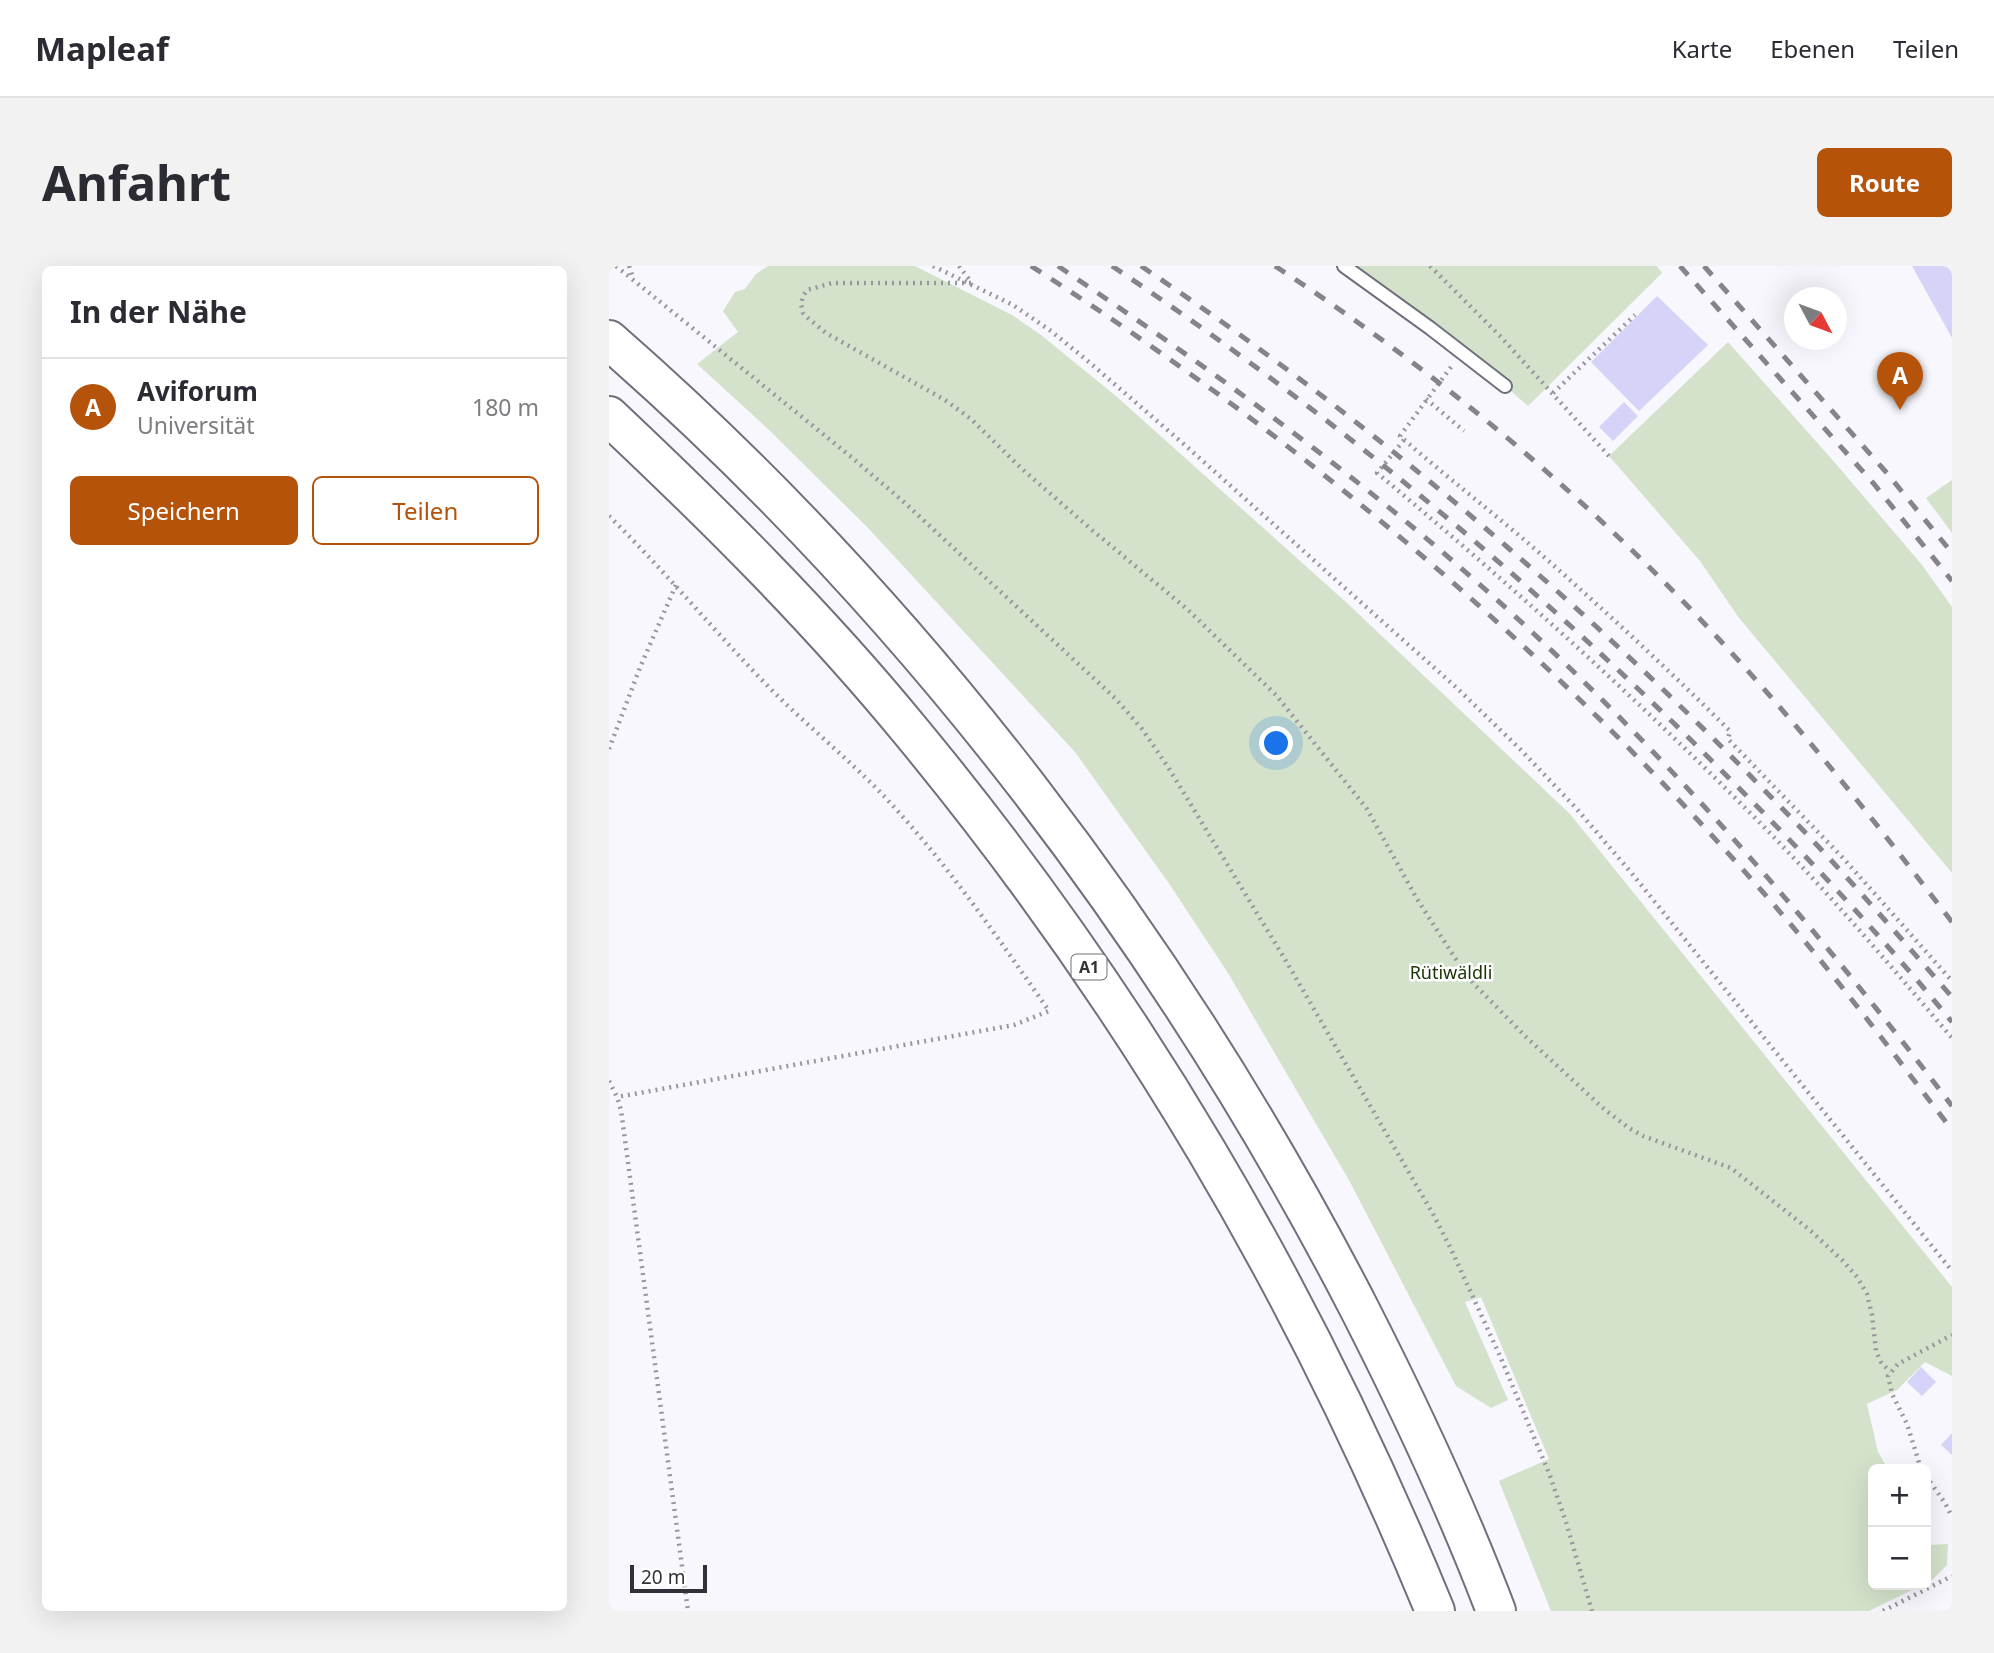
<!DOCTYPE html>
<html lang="de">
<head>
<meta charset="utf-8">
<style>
	:root { --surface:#fff; --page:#f2f2f3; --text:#2b2b33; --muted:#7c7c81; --line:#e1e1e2; --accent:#b45309 }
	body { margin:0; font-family:"Noto Sans",sans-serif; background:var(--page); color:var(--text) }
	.controls { position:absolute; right:21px; bottom:21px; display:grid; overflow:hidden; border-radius:10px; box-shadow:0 7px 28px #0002 }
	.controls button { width:63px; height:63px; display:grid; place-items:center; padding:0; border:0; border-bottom:2px solid var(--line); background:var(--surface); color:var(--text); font:35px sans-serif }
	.compass { position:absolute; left:1175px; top:21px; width:63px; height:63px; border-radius:50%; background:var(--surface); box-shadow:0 7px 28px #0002; rotate:131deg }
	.scale { position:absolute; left:21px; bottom:18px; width:77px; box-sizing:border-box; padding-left:7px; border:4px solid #323137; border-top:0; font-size:19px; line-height:24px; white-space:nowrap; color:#323137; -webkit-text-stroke:5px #fff; paint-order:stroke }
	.you { position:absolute; left:668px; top:478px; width:24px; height:24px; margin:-18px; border:5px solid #fff; border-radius:50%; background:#1a73e8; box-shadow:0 0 0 10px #1a73e833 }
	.badge { display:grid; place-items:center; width:46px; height:46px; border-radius:50%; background:var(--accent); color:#fff; font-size:23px; font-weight:700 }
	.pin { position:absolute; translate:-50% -58px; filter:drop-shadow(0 2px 4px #0008) }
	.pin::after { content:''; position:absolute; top:37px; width:24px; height:21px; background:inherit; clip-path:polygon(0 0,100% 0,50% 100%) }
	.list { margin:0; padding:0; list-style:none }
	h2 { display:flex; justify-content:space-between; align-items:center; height:91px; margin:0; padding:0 28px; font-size:30px }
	h2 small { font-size:23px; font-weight:400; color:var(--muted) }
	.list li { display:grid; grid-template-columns:46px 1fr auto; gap:21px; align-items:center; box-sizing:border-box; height:98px; padding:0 28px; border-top:2px solid var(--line) }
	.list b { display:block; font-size:26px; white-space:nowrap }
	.list p { margin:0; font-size:23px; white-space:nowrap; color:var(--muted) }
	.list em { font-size:23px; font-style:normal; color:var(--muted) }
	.actions { display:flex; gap:14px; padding:21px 28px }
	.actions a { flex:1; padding:16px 0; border:2px solid var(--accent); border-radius:10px; text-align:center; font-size:24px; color:var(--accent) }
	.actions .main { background:var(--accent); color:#fff }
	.map { position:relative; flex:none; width:1343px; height:1345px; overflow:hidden; border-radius:10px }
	header { display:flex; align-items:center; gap:42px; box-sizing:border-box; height:98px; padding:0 35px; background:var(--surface); border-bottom:2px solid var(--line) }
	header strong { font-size:33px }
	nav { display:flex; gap:38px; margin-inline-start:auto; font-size:24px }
	.intro { display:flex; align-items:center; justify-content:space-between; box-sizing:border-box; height:168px; padding:0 42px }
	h1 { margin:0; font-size:49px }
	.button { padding:18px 32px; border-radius:10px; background:var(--accent); color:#fff; font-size:24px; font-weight:700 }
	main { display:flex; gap:42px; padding:0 42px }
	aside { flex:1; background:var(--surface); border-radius:10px; box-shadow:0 7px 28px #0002 }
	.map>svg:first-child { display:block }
	.green { fill:#d4e2cb }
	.building { fill:#d6d3f8 }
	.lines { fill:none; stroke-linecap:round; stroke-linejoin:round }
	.service-casing { stroke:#706f7d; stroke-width:16 }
	.motorway-casing { stroke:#706f7d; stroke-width:42 }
	.path { stroke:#98979d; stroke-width:4.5; stroke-dasharray:2 5; stroke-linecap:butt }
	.service { stroke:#fff; stroke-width:12 }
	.motorway { stroke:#fff; stroke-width:38 }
	.rail { stroke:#84848a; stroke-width:5; stroke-dasharray:12 12; stroke-linecap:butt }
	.labels { text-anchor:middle; stroke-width:5; stroke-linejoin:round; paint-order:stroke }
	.shield { fill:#fff; stroke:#706f73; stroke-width:2 }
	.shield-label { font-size:16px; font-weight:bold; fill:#323137 }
	.park-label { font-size:18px; fill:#1a3300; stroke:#fff }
</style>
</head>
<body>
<header>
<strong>Mapleaf</strong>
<nav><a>Karte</a><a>Ebenen</a><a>Teilen</a></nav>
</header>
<div class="intro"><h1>Anfahrt</h1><a class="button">Route</a></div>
<main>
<aside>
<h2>In der Nähe<small></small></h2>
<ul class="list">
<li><span class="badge">A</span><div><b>Aviforum</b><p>Universität</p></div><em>180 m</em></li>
</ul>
<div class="actions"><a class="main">Speichern</a><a>Teilen</a></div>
</aside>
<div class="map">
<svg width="1343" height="1345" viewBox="0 0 1343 1345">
	<rect width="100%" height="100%" fill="#f7f7fd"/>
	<g class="green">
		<polygon points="159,0 306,0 403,49 432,69 508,131 738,337 961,548 1343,1021 1343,1110 1316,1096 1288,1124 1258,1138 1269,1186 1279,1203 1264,1203 1264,1319 1313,1319 1260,1345 942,1345 890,1215 940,1193 872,1031 856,1036 899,1134 882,1142 847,1120 741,916 619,707 559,616 466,486 259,262 158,162 88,98 129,66 114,45 126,26 136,23 147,8"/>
		<polygon points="735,0 1048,0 1053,7 919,140 896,120"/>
		<polygon points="1119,76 1227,198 1313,299 1343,341 1343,607 1130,352 1091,295 1000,190"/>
		<polygon points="1343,214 1343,267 1317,232"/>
		<polygon points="1317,1273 1320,1279 1339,1278 1338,1299 1323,1314 1317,1317"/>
	</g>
	<g class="building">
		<polygon points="1303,0 1343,0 1343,72"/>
		<polygon points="1048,30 1099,79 1030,145 982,96"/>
		<polygon points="1015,136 1029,150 1004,175 990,161"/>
		<polygon points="1312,1101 1327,1116 1313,1130 1298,1116"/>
		<polygon points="1343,1167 1343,1189 1332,1179"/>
	</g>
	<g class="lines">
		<defs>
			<polyline id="service" points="735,0 821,62 896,120"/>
			<g id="motorway">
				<path d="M 0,74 C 308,343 564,681 751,1044 C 801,1142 848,1242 887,1345"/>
				<path d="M 0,150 C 105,249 208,351 300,463 C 523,732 694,1023 826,1345"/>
			</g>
		</defs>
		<use href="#service" class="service-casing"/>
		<use href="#motorway" class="motorway-casing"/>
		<g class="path">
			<polyline points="7,0 241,190 296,237 506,432 533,463 559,501 677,695 824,948 842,983 891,1090 940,1207 957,1256 983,1345"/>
			<polyline points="20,0 24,12"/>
			<polyline points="324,0 404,39 442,65 480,96 577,180 849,423 912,484 967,542 1025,610 1343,1005"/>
			<polyline points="350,0 362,16"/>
			<polyline points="821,0 892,71 1000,190"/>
			<polyline points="362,17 223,17 198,24 194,30 192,38 194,47 199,52 217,67 336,134 362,153 413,203 483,264 578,343 667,429 758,543 808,633 846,692 865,718 917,771 995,843 1020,862 1034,870 1122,902 1202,965 1234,995 1248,1011 1258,1028 1263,1049 1267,1085 1272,1096 1281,1106"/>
			<path d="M 842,101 C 825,124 808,147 791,170 C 835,209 882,245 926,283 C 993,342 1058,402 1121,465 L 1119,473 L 1235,593 L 1343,715"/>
			<polyline points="944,127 1026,49"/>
			<polyline points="817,133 855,165"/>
			<path d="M 795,174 L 768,207 C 901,318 1030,434 1152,558 C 1219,626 1281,699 1343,772"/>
			<path d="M 0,250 C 53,302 100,359 152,413 C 190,453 233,487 271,526 C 335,593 387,669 440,745 L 405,759 L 8,831"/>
			<polyline points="0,483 32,399 67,319"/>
			<polyline points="0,815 8,831 12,844 79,1345"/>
			<polyline points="1312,1203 1298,1158 1283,1128 1279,1110 1289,1098 1343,1069"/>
			<polyline points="1317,1210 1336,1237 1343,1251"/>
			<polyline points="1274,1345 1343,1310"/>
		</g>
		<use href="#service" class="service"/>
		<use href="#motorway" class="motorway"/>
		<g class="rail">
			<path d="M 422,0 C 693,173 940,383 1152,624 C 1220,701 1281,783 1343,864"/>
			<path d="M 449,0 C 615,112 778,230 924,367 C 1079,512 1215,671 1343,840"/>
			<path d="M 503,0 C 723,147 926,317 1112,504 C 1193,585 1271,668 1343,756"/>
			<path d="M 532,0 C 760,153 971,334 1162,531 C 1225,595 1284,663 1343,731"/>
			<path d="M 666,0 C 827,105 976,229 1107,370 C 1192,461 1268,558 1343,656"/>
			<polyline points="1071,0 1265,218 1343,315"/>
			<polyline points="1095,0 1277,206 1343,287"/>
		</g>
	</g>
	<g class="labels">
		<rect class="shield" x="462.5" y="688.5" width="35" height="25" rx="5"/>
		<g class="shield-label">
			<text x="480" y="707">A1</text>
		</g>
		<g class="park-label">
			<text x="842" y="713">Rütiwäldli</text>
		</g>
	</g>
</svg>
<div class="controls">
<button>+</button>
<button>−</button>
</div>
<svg class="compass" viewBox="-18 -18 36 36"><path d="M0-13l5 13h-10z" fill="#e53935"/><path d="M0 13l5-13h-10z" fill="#7c7c81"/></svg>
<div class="scale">20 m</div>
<div class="you"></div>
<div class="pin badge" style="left:1291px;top:144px">A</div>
</div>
</main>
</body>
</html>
